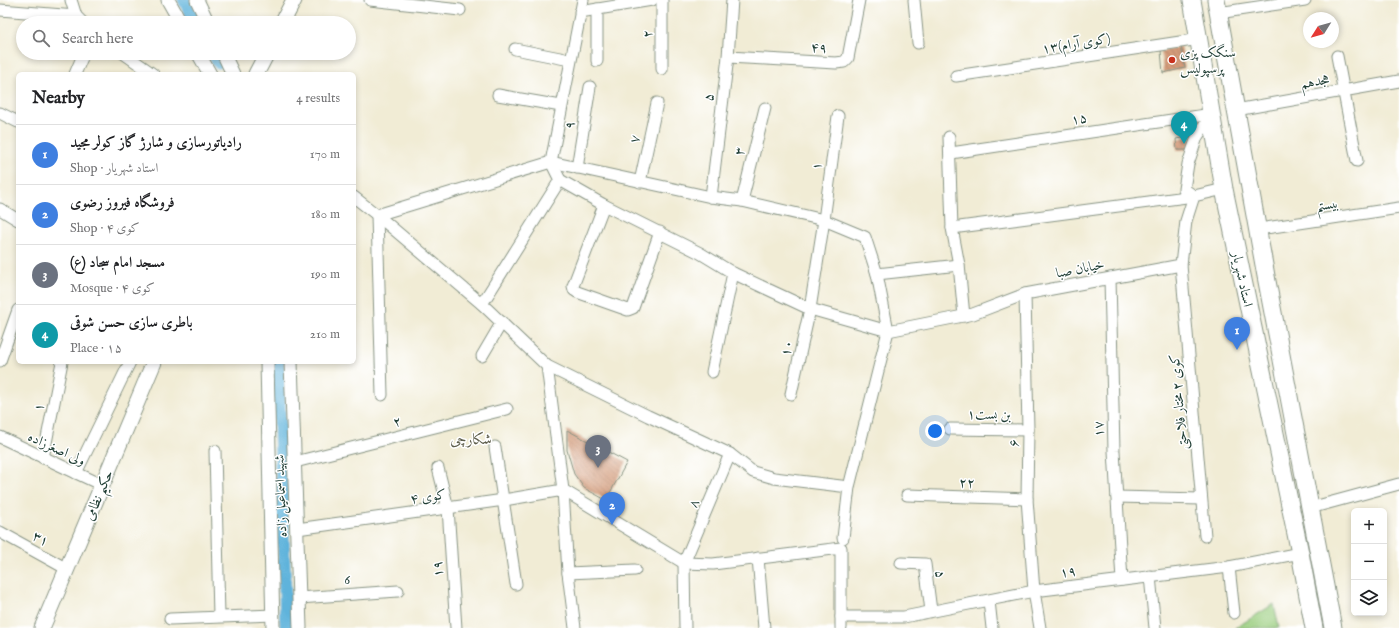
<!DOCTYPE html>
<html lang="en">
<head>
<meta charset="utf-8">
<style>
	:root { --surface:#fff; --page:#f6f6f6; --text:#202124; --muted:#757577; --line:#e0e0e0; --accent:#1a73e8 }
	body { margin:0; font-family:"IM FELL English",Amiri,serif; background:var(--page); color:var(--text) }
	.controls { position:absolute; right:12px; bottom:12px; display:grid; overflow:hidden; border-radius:6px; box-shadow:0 2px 6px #0003 }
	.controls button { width:36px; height:36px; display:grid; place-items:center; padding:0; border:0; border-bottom:1px solid var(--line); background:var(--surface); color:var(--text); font:20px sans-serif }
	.compass { position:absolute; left:1303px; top:12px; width:36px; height:36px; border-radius:50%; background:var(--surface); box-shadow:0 2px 6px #0003; rotate:233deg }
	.you { position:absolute; left:935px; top:431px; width:14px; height:14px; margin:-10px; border:3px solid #fff; border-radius:50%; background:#1a73e8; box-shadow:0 0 0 6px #1a73e833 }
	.badge { display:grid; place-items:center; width:26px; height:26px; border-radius:50%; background:var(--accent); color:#fff; font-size:13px; font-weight:700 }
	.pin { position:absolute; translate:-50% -33px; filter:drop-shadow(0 1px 2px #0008) }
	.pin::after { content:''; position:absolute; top:21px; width:14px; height:12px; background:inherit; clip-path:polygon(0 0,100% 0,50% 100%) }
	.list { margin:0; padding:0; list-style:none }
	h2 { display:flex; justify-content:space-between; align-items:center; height:52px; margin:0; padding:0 16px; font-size:17px }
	h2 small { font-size:13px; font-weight:400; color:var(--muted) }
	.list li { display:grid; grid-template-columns:26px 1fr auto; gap:12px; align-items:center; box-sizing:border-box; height:60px; padding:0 16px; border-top:1px solid var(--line) }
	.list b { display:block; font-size:15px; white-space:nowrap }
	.list p { margin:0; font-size:13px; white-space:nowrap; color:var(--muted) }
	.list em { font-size:13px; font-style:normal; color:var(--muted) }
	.icon { flex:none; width:22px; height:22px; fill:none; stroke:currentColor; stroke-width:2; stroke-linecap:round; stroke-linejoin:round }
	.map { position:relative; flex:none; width:1399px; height:628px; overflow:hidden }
	.search { position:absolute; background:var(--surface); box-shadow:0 2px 6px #0003; left:16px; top:16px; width:340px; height:44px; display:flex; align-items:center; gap:10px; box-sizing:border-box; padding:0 14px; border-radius:22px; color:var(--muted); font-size:15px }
	.panel { position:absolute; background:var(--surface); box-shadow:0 2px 6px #0003; left:16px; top:72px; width:340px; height:292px; border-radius:6px }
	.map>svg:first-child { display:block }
	.garden { fill:#9acd7e; stroke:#5c8559 }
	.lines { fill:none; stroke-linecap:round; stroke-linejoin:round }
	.canal { stroke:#5fb3db; stroke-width:13 }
	.building { fill:url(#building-back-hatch) }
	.minor-casing { stroke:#889484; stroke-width:13 }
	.tertiary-casing { stroke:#889484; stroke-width:15 }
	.secondary-casing { stroke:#889484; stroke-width:17 }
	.primary-casing { stroke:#889484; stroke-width:19 }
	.minor { stroke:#fff; stroke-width:11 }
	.tertiary { stroke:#fff; stroke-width:13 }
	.secondary { stroke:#fff; stroke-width:15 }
	.primary { stroke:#fff; stroke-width:17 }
	.poi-dot { fill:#c8321e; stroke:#fff; stroke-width:1.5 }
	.labels { text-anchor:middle; stroke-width:3; stroke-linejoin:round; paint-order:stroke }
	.street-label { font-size:14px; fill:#1f3d34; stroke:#fff }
	.poi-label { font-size:14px; fill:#1f3d34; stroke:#fff; text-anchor:start }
	.neighbourhood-label { font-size:15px; fill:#5e5e4c; stroke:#fff }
</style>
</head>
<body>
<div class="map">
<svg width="1399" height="628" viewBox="0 0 1399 628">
	<defs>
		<pattern id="building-back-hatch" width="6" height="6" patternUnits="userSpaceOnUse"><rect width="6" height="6" fill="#d49c7a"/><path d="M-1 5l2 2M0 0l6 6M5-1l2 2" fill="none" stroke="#ab8065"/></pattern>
	</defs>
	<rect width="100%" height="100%" fill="#fff"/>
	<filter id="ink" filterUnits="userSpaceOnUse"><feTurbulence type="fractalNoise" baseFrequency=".025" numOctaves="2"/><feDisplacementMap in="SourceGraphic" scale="8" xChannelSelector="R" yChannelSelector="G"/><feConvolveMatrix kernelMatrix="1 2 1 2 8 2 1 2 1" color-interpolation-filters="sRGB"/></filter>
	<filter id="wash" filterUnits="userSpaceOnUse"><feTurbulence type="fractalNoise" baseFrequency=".012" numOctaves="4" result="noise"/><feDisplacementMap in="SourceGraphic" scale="16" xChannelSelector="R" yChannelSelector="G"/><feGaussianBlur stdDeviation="0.9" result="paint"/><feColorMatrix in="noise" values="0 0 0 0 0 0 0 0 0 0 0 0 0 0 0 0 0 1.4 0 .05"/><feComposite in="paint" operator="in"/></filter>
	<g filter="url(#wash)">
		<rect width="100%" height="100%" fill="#f1ecd5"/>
		<polygon class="garden" points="1274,604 1279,628 1235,628"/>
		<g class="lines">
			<g class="canal">
				<polyline points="184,0 196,23"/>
				<polyline points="213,53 218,62"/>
				<polyline points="278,362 286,628"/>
			</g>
		</g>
		<g id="blocks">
			<g class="building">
				<polygon points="1181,46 1185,68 1163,73 1161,51"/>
				<polygon points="1192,136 1189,150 1177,150 1176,139"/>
				<polygon points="567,430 627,462 606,500 584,488 574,474 567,450"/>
			</g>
		</g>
	</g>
	<g filter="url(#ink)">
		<use href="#blocks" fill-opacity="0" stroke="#889484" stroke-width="1"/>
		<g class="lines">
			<defs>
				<g id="minor">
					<polyline points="71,0 76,16 83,23"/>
					<polyline points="370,0 460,10"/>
					<polyline points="583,0 551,162 560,180 604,205 700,253 733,273 810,309 888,331 973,314 1025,294 1181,265 1186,221 1194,196 1224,189"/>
					<polyline points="914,0 918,43"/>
					<polyline points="597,9 597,61"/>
					<polyline points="0,10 76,16"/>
					<polyline points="580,12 652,0"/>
					<polyline points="1218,13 1305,0"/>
					<polyline points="515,49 570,60"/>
					<polyline points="123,53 153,74"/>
					<polyline points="1337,56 1357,161"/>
					<polyline points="728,57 836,63 844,62 848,58 859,0"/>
					<polyline points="662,69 662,0"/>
					<polyline points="75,74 84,53"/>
					<polyline points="956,76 1200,39"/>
					<polyline points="498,95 561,106"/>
					<polyline points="1236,110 1399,81"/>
					<polyline points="0,113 18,122"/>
					<polyline points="949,137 952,228 959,265 964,316"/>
					<polyline points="951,153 1212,114"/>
					<polyline points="577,168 590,87"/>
					<polyline points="640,182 657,103"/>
					<polyline points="1194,196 1184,189 1188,164 1197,137 1212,114"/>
					<polyline points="354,197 377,215 482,304 547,366 563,490 684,563 713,564 841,548 841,628"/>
					<polyline points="711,197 728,57 732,0"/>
					<polyline points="742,201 765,108"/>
					<polyline points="604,205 573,286 574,290 577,292 628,310 633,308 660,232"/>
					<polyline points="0,209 18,220"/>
					<polyline points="952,228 1194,196"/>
					<polyline points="1259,229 1399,208"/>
					<polyline points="1181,265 1205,536"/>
					<polyline points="877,274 959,265"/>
					<polyline points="1110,278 1114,451 1122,580"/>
					<polyline points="1025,294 1028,430 1027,499 1034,591 1040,628"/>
					<polyline points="482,304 560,180"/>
					<polyline points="482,356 502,322"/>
					<polyline points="0,361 18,310"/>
					<polyline points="547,366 648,416 730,454 753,472 774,478 849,487 843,538"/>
					<polyline points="712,372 733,273"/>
					<polyline points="791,394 810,309 824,220 838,116"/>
					<polyline points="382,395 377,215 551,162 711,197 742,201 824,220 865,237 877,274 888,331 849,487"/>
					<polyline points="950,429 1028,430"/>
					<polyline points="0,437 102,485"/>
					<polyline points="495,447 516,584"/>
					<polyline points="215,451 219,616"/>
					<polyline points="43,458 62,362"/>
					<polyline points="295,462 507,409"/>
					<polyline points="438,468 448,508 456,628"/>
					<polyline points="76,473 130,362"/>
					<polyline points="907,495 1027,499"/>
					<polyline points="1117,497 1201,499"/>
					<polyline points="1310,508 1399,484"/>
					<polyline points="297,529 504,500 563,490 568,573 575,628"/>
					<polyline points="0,532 67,569"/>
					<polyline points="758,558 764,628"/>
					<polyline points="901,563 925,564 931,611"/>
					<polyline points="1229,567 1234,613"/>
					<polyline points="568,573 635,570"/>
					<polyline points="1150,576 1155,628"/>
					<polyline points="299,598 398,591"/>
					<polyline points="989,601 992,628"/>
					<polyline points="841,617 904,617 1034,591 1229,567 1300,553"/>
					<polyline points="170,619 273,615"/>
					<polyline points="685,628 684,563 730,454"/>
				</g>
				<g id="tertiary">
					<polyline points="168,0 181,23"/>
					<polyline points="197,0 208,23"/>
					<polyline points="198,53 210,74"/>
					<polyline points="223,53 233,74"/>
					<polyline points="267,362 273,628"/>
					<polyline points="291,362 300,628"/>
				</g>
				<g id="secondary">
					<polyline points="282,23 294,0"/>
					<polyline points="256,74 267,53"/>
					<polyline points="42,628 154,362"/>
				</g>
				<g id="primary">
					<polyline points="1192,0 1224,189 1300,553 1314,628"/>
					<polyline points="1216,0 1266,276 1333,628"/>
				</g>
			</defs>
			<use href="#minor" class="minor-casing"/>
			<use href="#tertiary" class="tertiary-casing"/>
			<use href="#secondary" class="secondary-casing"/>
			<use href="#primary" class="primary-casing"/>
			<use href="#minor" class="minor"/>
			<use href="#tertiary" class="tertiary"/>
			<use href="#secondary" class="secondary"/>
			<use href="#primary" class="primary"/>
		</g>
	</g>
	<circle class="poi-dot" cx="1172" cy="60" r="4"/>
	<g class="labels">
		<g class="street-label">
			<text transform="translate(647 34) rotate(-90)" y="5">۲</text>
			<text transform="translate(1076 43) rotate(-9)" y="5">۱۳(کوی آرام)</text>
			<text transform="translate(819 47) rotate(3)" y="5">۴۹</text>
			<text transform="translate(1315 81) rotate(-10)" y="5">هجدهم</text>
			<text transform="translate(708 97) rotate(-83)" y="5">۵</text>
			<text transform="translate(1079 118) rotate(-9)" y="5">۱۵</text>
			<text transform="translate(569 125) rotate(-81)" y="5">۹</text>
			<text transform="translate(634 139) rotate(-77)" y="5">۷</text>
			<text transform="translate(739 151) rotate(-76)" y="5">۳</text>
			<text transform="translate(816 166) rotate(-83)" y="5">۱</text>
			<text transform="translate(1327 204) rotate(-9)" y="5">بیستم</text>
			<text transform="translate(1080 268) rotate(-11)" y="5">خیابان صبا</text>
			<text transform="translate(1243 279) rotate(78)" y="5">استاد شهریار</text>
			<text transform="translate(786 348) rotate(-78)" y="5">۱۰</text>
			<text transform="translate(1178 402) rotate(-95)" y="5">کوی ۲ مختار فلاحتی</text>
			<text transform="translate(38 407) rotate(-79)" y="5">۱</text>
			<text transform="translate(989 414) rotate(1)" y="5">بن بست۱</text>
			<text transform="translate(397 421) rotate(-14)" y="5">۲</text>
			<text transform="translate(1098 429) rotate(-91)" y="5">۱۷</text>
			<text transform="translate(1013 443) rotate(-89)" y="5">۶</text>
			<text transform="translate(57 448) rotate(25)" y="5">ولی اصغرزاده</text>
			<text transform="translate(967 482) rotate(2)" y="5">۲۲</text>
			<text transform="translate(98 495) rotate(-67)" y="5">حکیم نظامی</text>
			<text transform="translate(280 496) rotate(-92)" y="5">شهید اسماعیل زاده</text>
			<text transform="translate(428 496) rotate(-8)" y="5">کوی ۴</text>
			<text transform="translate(693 503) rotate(-67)" y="5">۸</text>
			<text transform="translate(41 538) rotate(29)" y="5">۳۱</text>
			<text transform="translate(437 569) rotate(-93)" y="5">۱۹</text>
			<text transform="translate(1068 571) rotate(-7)" y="5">۱۹</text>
			<text transform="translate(941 574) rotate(82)" y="5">۵</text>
			<text transform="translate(347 579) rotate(-4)" y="5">6</text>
		</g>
		<g class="poi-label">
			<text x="1180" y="57">سنگک پزی<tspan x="1180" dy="16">پرسپولیس</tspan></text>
		</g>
		<g class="neighbourhood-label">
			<text x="471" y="444">شکارچی</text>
		</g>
	</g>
</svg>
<div class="controls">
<button>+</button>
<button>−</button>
<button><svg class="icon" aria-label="layers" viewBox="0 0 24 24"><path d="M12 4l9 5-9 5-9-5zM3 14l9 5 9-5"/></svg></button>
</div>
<svg class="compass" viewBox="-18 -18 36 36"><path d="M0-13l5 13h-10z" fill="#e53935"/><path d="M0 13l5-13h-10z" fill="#757577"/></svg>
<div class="you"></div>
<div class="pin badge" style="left:1237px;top:350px;background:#3f7fe0">1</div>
<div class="pin badge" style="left:612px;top:525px;background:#3f7fe0">2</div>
<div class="pin badge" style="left:598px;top:468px;background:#6b7280">3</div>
<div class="pin badge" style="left:1184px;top:144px;background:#0f9aa8">4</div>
<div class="search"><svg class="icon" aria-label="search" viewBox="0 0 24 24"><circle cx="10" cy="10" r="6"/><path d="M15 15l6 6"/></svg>Search here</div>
<section class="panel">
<h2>Nearby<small>4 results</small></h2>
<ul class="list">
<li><span class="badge" style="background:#3f7fe0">1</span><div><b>رادیاتورسازی و شارژ گاز کولر مجید</b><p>Shop · استاد شهریار</p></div><em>170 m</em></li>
<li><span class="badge" style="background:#3f7fe0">2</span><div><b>فروشگاه فیروز رضوی</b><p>Shop · کوی ۴</p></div><em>180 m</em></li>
<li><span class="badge" style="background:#6b7280">3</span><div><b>مسجد امام سجاد (ع)</b><p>Mosque · کوی ۴</p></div><em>190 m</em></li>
<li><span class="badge" style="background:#0f9aa8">4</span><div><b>باطری سازی حسن شوقی</b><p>Place · ۱۵</p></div><em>210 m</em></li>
</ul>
</section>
</div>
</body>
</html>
